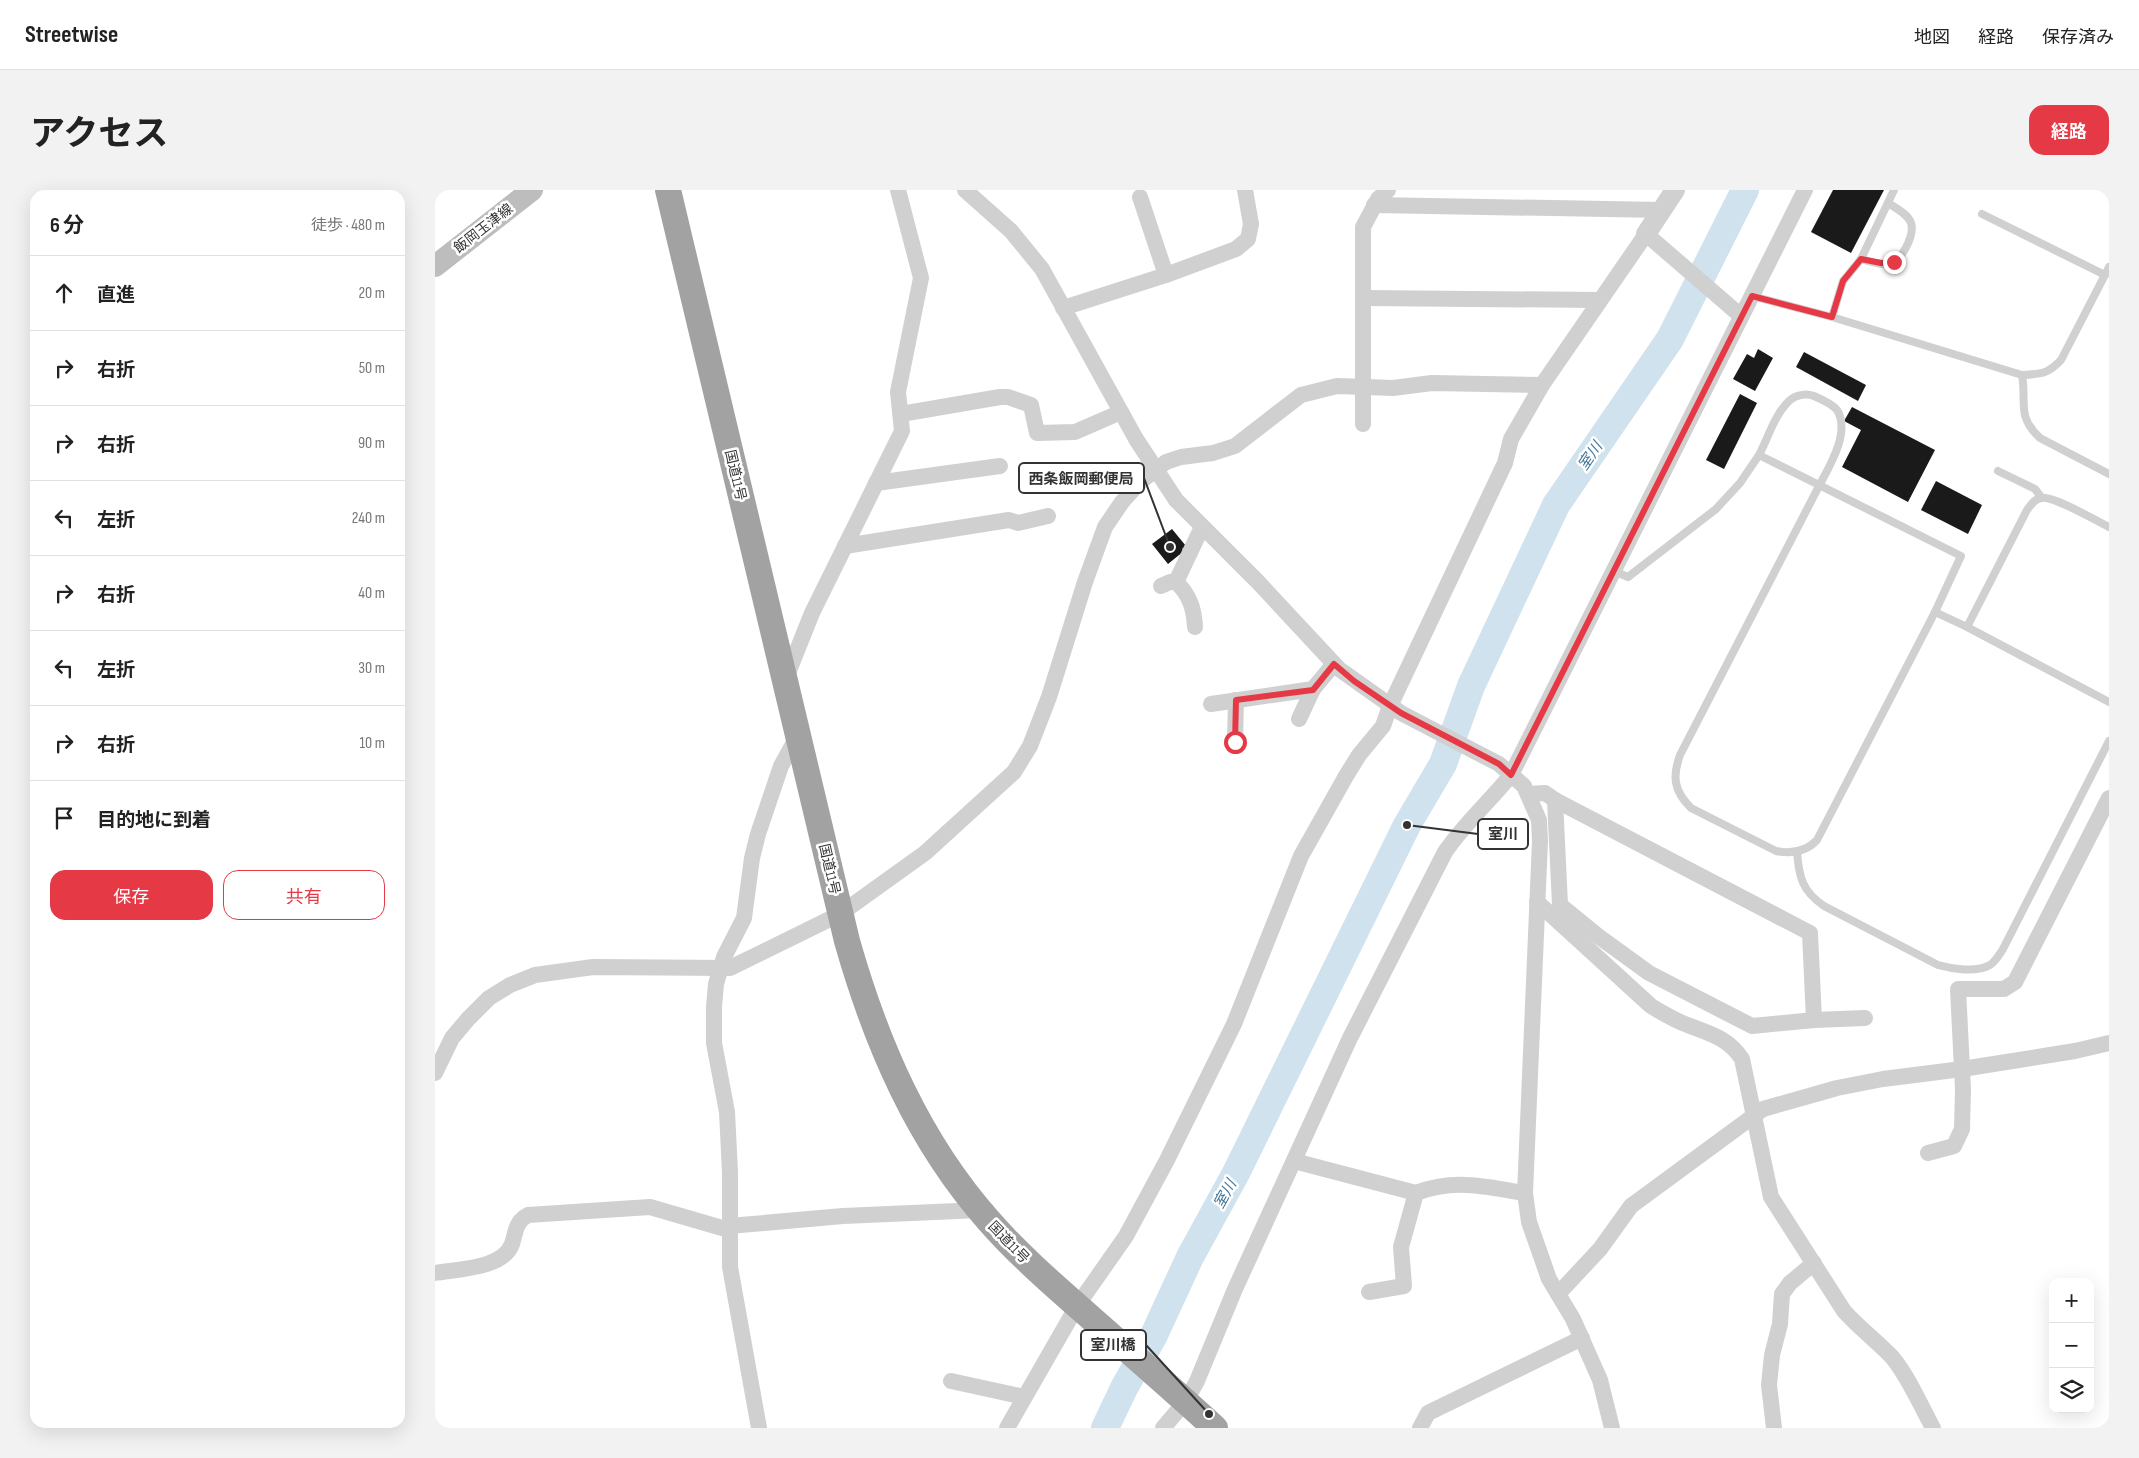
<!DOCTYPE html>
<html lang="ja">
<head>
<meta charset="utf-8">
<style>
	:root { --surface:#fff; --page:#f2f2f2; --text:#222; --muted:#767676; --line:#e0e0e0; --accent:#e63946 }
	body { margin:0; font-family:"Sofia Sans Condensed","Noto Sans JP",sans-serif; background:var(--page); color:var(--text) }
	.controls { position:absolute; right:15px; bottom:15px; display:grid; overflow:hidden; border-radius:10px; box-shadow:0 5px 20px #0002 }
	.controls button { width:45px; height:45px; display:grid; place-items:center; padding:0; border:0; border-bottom:1px solid var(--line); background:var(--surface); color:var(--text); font:25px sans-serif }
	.stop { position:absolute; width:15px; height:15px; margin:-11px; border:4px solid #e63946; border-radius:50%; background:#fff }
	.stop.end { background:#e63946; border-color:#fff; box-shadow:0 1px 5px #0008 }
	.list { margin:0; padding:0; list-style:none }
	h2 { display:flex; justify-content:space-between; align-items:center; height:65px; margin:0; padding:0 20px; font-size:21px }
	h2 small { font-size:16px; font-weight:400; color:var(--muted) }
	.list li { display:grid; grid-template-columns:32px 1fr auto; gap:15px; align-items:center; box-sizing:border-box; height:75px; padding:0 20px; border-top:1px solid var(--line) }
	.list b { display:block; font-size:19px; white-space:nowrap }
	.list em { font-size:16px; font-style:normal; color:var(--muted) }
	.actions { display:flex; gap:10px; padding:15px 20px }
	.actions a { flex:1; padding:11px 0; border:1px solid var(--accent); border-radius:15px; text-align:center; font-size:18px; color:var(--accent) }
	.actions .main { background:var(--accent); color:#fff }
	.icon { flex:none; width:28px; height:28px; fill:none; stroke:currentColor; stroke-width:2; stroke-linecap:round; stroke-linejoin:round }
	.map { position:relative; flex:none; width:1674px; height:1238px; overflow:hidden; border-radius:15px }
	header { display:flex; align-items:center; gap:30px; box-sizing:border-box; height:70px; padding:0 25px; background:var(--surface); border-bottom:1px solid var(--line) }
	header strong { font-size:24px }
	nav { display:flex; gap:28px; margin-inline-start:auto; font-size:18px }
	.intro { display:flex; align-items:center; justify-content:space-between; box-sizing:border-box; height:120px; padding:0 30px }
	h1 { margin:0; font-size:35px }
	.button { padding:12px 22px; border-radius:15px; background:var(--accent); color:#fff; font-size:18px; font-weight:700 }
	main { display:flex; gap:30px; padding:0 30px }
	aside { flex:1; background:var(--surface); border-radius:15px; box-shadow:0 5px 20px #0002 }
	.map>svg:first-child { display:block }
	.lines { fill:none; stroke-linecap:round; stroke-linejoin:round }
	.river { stroke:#cfe2ee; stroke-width:28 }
	.building { fill:#1a1a1a }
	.service { stroke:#d0d0d0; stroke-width:8 }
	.minor { stroke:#d0d0d0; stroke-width:16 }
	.tertiary { stroke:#d0d0d0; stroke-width:20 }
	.secondary { stroke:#bdbdbd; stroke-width:22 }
	.trunk { stroke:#a2a2a2; stroke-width:26 }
	.route { stroke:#e63946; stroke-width:6 }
	.labels { text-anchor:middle; stroke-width:5; stroke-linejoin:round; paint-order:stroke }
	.street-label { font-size:14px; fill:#333; stroke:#fff }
	.water-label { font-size:15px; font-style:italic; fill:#3f7597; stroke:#fff }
	.leader { fill:none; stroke:#333; stroke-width:2 }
	.callout-dot { fill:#333; stroke:#fff; stroke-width:2 }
	.callout { fill:#fff; stroke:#333; stroke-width:2 }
	.callout-label { font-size:15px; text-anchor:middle; font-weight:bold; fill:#333 }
</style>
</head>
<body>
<header>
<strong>Streetwise</strong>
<nav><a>地図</a><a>経路</a><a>保存済み</a></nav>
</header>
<div class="intro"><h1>アクセス</h1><a class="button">経路</a></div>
<main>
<aside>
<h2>6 分<small>徒歩 · 480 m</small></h2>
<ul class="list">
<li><svg class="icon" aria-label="ahead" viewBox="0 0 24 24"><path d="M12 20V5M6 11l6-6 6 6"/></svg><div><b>直進</b></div><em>20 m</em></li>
<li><svg class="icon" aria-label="right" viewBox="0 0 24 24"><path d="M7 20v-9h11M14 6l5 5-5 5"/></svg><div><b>右折</b></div><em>50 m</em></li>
<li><svg class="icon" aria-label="right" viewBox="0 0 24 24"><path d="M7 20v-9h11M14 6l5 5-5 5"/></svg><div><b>右折</b></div><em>90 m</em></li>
<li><svg class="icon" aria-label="left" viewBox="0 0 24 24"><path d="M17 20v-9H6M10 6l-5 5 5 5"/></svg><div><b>左折</b></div><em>240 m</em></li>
<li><svg class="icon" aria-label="right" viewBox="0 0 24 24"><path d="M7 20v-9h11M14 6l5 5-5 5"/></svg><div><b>右折</b></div><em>40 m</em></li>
<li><svg class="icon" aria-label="left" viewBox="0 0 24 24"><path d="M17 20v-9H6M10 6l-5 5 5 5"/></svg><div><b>左折</b></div><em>30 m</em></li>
<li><svg class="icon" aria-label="right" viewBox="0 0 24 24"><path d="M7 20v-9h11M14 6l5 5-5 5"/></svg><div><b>右折</b></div><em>10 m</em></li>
<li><svg class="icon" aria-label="arrive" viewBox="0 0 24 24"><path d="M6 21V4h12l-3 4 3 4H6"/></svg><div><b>目的地に到着</b></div></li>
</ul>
<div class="actions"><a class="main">保存</a><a>共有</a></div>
</aside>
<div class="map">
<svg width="1674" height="1238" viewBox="0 0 1674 1238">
	<rect width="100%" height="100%" fill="#fff"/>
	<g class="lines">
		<polyline class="river" points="670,1238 689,1198 719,1145 755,1067 801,983 972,635 1008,574 1036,496 1121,315 1235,149 1310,0"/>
	</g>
	<g class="building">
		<polygon points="1398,0 1449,0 1416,63 1376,42"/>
		<polygon points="1323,159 1338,168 1320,201 1298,189 1312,164 1319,168"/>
		<polygon points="1369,162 1431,195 1423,211 1361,177"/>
		<polygon points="1305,204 1322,213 1289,279 1271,270"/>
		<polygon points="1417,217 1500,260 1473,312 1407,277 1426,240 1409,231"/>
		<polygon points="1501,291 1547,315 1533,344 1486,320"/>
		<polygon points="737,339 751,356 747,359 749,361 733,374 717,354"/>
	</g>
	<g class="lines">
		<g class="service">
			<polyline points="1547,24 1670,85"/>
			<path d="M 1426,69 C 1434,71 1444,75 1453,74 C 1466,73 1480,45 1476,33 C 1473,24 1461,18 1453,13"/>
			<path d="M 1317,106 L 1397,127 L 1587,185 C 1606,184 1613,184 1626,170 L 1674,77"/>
			<polyline points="1397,127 1408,91 1426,69 1459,0"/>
			<path d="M 1587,185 C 1592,212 1581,226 1605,248 L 1674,284"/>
			<polyline points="1563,281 1600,299 1606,307"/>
			<path d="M 1179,381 L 1193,387 L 1281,319 L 1305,293 L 1324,265 L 1526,366 L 1500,422 L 1382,650 C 1371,662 1357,664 1341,661 L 1256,618 C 1239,601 1237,587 1245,565 L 1384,296 C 1394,277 1416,242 1402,220 C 1397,214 1386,209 1379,206 C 1371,203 1360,205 1354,211 C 1340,224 1333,248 1324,265"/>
			<polyline points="1500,422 1532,437 1674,512"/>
			<path d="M 1532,437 L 1592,320 C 1596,315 1599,309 1606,308 C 1618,305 1661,331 1674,337"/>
			<path d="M 1362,662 C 1364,687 1367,701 1389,716 L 1503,775 C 1517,779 1541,783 1555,775 C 1561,771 1564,765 1568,759 L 1674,551"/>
		</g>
		<g class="minor">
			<polyline points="530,0 576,41 607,79 701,249 741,310 823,392 904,479 966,523 1064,574 1089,596 1104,630 1105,651 1090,1003 1094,1032 1114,1089 1138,1129 1165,1190 1177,1238"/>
			<polyline points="705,7 731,85"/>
			<polyline points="939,15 1227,20"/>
			<polyline points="928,108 1165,110"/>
			<polyline points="628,118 731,85 801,59 813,49 816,34 810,0"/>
			<polyline points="466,224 565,207 573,207 596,215 602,243 640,242 686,222"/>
			<polyline points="928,234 928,37 943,9 953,0"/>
			<polyline points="441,293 565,276"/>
			<polyline points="410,356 574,330 583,333 613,326"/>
			<polyline points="741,392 767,337"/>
			<path d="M 726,396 L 735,392 L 741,392 C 755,405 759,419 760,437"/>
			<polyline points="351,488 377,423 467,241 463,202 486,88 463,0"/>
			<polyline points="776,514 878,499 899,474"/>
			<polyline points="864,529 878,499"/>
			<polyline points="800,552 801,510"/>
			<polyline points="1094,604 1110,603 1120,610 1375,743 1379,830"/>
			<polyline points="1120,610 1125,715 1163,746 1214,783 1317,836 1379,830 1430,828"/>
			<path d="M 1102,712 L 1216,816 C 1229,824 1241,831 1255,836 C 1276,844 1294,849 1307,869 L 1336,1007 L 1409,1121 C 1424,1138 1442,1151 1457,1167 C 1473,1186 1486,1216 1498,1238"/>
			<polyline points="0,883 17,848 33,829 54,808 75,795 100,785 158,777 295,778 405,724 490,663 579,582 595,556 614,507 650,392 670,337 687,312 705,292 731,272 746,267 778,263 800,256 866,205 902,196 958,198 997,193 1107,195"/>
			<polyline points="1493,963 1519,956 1527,939 1528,899 1523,799 1569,799 1580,792 1674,608"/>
			<polyline points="859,971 981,1003"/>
			<polyline points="294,1036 408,1026 545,1020"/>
			<path d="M 0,1083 C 22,1079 68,1079 77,1054 C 81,1042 80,1032 93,1025 L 215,1017 L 294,1040"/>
			<path d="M 934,1102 L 969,1096 L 966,1057 L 981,1003 C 1020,988 1050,997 1090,1003"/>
			<polyline points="1123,1104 1165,1059 1196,1016 1328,919 1402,898 1448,889 1527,879 1640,861 1674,853"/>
			<polyline points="516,1191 589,1207"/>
			<polyline points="324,1238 295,1077 295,982 292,922 279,853 279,817 281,794 289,767 309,728 317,668 323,644 346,576 363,545"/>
			<polyline points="572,1238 642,1116 691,1046 732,970 799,834 866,666 911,586 924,565 948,536 955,516 1070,273 1076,249 1107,195 1211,44 1306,126"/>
			<path d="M 728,1238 L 751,1211 L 762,1191 L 800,1099 L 915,848 L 1010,662 C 1029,634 1055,611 1076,585 L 1370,0"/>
			<polyline points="985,1238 993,1223 1147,1148"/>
			<polyline points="1339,1238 1334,1195 1337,1165 1345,1134 1347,1104 1355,1093 1379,1073"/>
		</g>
		<polyline class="tertiary" points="1211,44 1240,0"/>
		<polyline class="secondary" points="0,76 97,0"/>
		<path class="trunk" d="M 233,0 L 412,751 C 441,853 483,951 554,1031 C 582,1063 615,1092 647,1120 C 691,1159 736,1198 780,1238"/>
	</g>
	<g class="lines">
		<polyline class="route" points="800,552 801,510 878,500 899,474 919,491 966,523 1064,574 1076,585 1317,106 1397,127 1408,91 1426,69 1446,73 1459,72"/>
	</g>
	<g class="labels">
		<g class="street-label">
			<text transform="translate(48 38) rotate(-38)" y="5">飯岡玉津線</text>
			<text transform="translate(301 285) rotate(77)" y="5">国道11号</text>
			<text transform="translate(395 679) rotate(77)" y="5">国道11号</text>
			<text transform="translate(574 1052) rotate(46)" y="5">国道11号</text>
		</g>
		<g class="water-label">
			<text transform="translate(1155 266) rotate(-56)" y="5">室川</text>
			<text transform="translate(790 1004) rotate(-61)" y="5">室川</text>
		</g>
	</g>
	<path class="leader" d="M735 357L709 288M972 635L1043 644M774 1224L711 1155"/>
	<g class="callout-dot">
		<circle cx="735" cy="357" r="5"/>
		<circle cx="972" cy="635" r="5"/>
		<circle cx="774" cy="1224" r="5"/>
	</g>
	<g class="callout">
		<rect x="584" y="273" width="125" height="30" rx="5"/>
		<rect x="1043" y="629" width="50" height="30" rx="5"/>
		<rect x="646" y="1140" width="65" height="30" rx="5"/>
	</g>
	<g class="callout-label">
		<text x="646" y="294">西条飯岡郵便局</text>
		<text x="1068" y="649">室川</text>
		<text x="678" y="1160">室川橋</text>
	</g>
</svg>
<div class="controls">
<button>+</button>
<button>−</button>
<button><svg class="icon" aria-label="layers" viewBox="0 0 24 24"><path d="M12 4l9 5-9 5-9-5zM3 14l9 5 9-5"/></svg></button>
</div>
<div class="stop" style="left:800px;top:552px"></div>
<div class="stop end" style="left:1459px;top:72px"></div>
</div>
</main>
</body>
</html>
